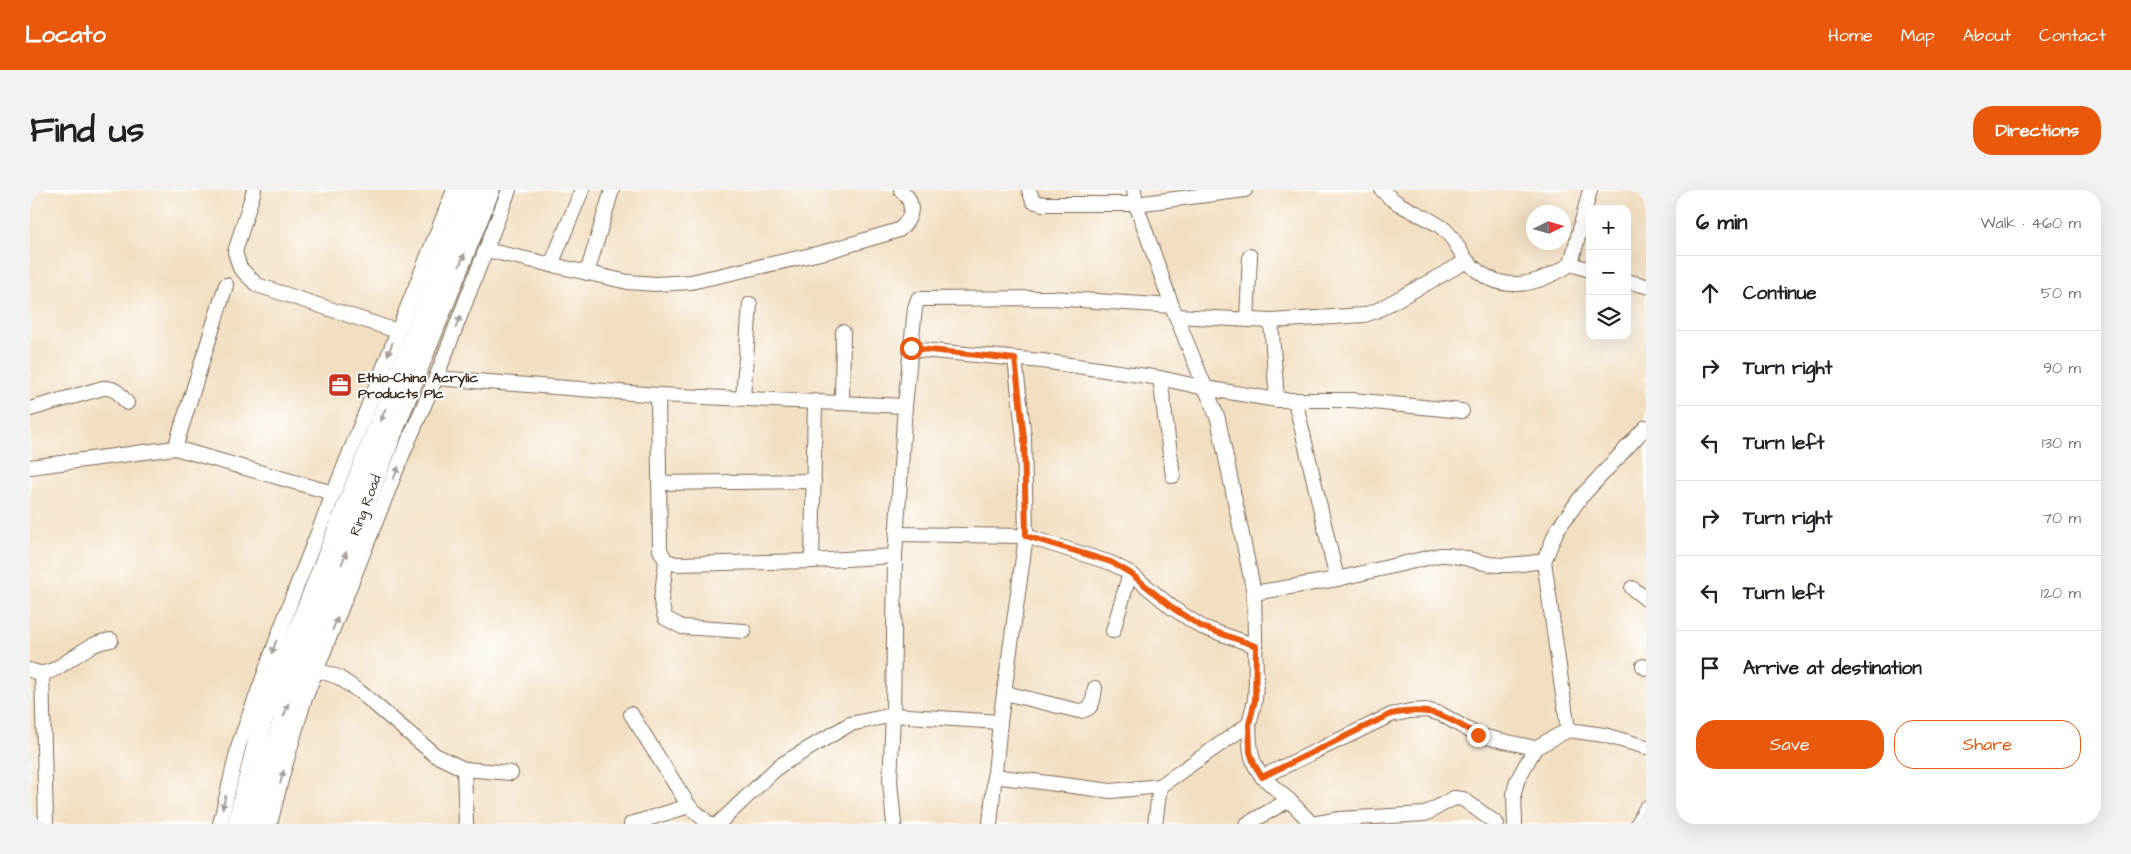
<!DOCTYPE html>
<html lang="en">
<head>
<meta charset="utf-8">
<style>
	:root { --surface:#fff; --page:#f2f2f2; --text:#202124; --muted:#757577; --line:#e0e0e0; --accent:#ea580c }
	body { margin:0; font-family:"Architects Daughter",sans-serif; background:var(--page); color:var(--text) }
	.controls { position:absolute; right:15px; top:15px; display:grid; overflow:hidden; border-radius:10px; box-shadow:0 5px 20px #0002 }
	.controls button { width:45px; height:45px; display:grid; place-items:center; padding:0; border:0; border-bottom:1px solid var(--line); background:var(--surface); color:var(--text); font:25px sans-serif }
	.compass { position:absolute; left:1496px; top:15px; width:45px; height:45px; border-radius:50%; background:var(--surface); box-shadow:0 5px 20px #0002; rotate:85deg }
	.stop { position:absolute; width:15px; height:15px; margin:-11px; border:4px solid #ea580c; border-radius:50%; background:#fff }
	.stop.end { background:#ea580c; border-color:#fff; box-shadow:0 1px 5px #0008 }
	.list { margin:0; padding:0; list-style:none }
	h2 { display:flex; justify-content:space-between; align-items:center; height:65px; margin:0; padding:0 20px; font-size:21px }
	h2 small { font-size:16px; font-weight:400; color:var(--muted) }
	.list li { display:grid; grid-template-columns:32px 1fr auto; gap:15px; align-items:center; box-sizing:border-box; height:75px; padding:0 20px; border-top:1px solid var(--line) }
	.list b { display:block; font-size:19px; white-space:nowrap }
	.list em { font-size:16px; font-style:normal; color:var(--muted) }
	.actions { display:flex; gap:10px; padding:15px 20px }
	.actions a { flex:1; padding:11px 0; border:1px solid var(--accent); border-radius:20px; text-align:center; font-size:18px; color:var(--accent) }
	.actions .main { background:var(--accent); color:#fff }
	.icon { flex:none; width:28px; height:28px; fill:none; stroke:currentColor; stroke-width:2; stroke-linecap:round; stroke-linejoin:round }
	.map { position:relative; flex:none; width:1616px; height:634px; overflow:hidden; border-radius:20px }
	header { display:flex; align-items:center; gap:30px; box-sizing:border-box; height:70px; padding:0 25px; background:var(--accent); color:#fff }
	header strong { font-size:24px }
	nav { display:flex; gap:28px; margin-inline-start:auto; font-size:18px }
	.intro { display:flex; align-items:center; justify-content:space-between; box-sizing:border-box; height:120px; padding:0 30px }
	h1 { margin:0; font-size:35px }
	.button { padding:12px 22px; border-radius:20px; background:var(--accent); color:#fff; font-size:18px; font-weight:700 }
	main { display:flex; gap:30px; padding:0 30px }
	aside { flex:1; background:var(--surface); border-radius:20px; box-shadow:0 5px 20px #0002 }
	.map>svg:first-child { display:block }
	.lines { fill:none; stroke-linecap:round; stroke-linejoin:round }
	.minor-casing { stroke:#7b6957; stroke-width:16 }
	.highway-casing { stroke:#7b6957; stroke-width:21 }
	.minor { stroke:#fff; stroke-width:14 }
	.highway { stroke:#fff; stroke-width:19 }
	.oneway { fill:#a79f9a }
	.route { stroke:#ea580c; stroke-width:6 }
	.labels { text-anchor:middle; stroke-width:4; stroke-linejoin:round; paint-order:stroke }
	.poi-label { font-size:14px; font-weight:bold; fill:#3b2a1e; stroke:#fff; text-anchor:start }
	.street-label { font-size:14px; fill:#3b2a1e; stroke:#fff }
</style>
</head>
<body>
<header>
<strong>Locato</strong>
<nav><a>Home</a><a>Map</a><a>About</a><a>Contact</a></nav>
</header>
<div class="intro"><h1>Find us</h1><a class="button">Directions</a></div>
<main>
<div class="map">
<svg width="1616" height="634" viewBox="0 0 1616 634">
	<rect width="100%" height="100%" fill="#fff"/>
	<filter id="ink" filterUnits="userSpaceOnUse"><feTurbulence type="fractalNoise" baseFrequency=".02" numOctaves="2"/><feDisplacementMap in="SourceGraphic" scale="10" xChannelSelector="R" yChannelSelector="G"/><feConvolveMatrix kernelMatrix="1 2 1 2 8 2 1 2 1" color-interpolation-filters="sRGB"/></filter>
	<filter id="wash" filterUnits="userSpaceOnUse"><feTurbulence type="fractalNoise" baseFrequency=".0096" numOctaves="4" result="noise"/><feDisplacementMap in="SourceGraphic" scale="20" xChannelSelector="R" yChannelSelector="G"/><feGaussianBlur stdDeviation="1.12" result="paint"/><feColorMatrix in="noise" values="0 0 0 0 0 0 0 0 0 0 0 0 0 0 0 0 0 1.4 0 .05"/><feComposite in="paint" operator="in"/></filter>
	<g filter="url(#wash)">
		<rect width="100%" height="100%" fill="#f2dfc1"/>
	</g>
	<g filter="url(#ink)">
		<g class="lines">
			<defs>
				<g id="minor">
					<polyline points="224,0 205,62 210,78 227,95 367,141"/>
					<polyline points="999,0 1003,11 1013,14 1106,14 1215,0"/>
					<polyline points="1104,0 1106,14 1142,116 1188,229 1224,403 1226,491 1225,510 1219,534 1130,596 1125,634"/>
					<path d="M 1352,0 C 1368,18 1391,23 1410,36 C 1424,45 1428,61 1438,72 C 1470,106 1506,96 1541,74 L 1560,0"/>
					<path d="M 456,60 L 598,92 L 625,94 L 661,92 L 795,62 L 869,40 C 883,28 886,13 871,0"/>
					<polyline points="1541,74 1560,80"/>
					<polyline points="521,75 552,0"/>
					<polyline points="557,83 582,0"/>
					<polyline points="1597,91 1616,96"/>
					<polyline points="1146,126 1241,131 1334,125 1346,121 1437,71"/>
					<polyline points="1217,130 1220,66"/>
					<polyline points="1241,131 1247,210"/>
					<polyline points="881,159 1012,171 1130,188 1175,198 1247,210 1323,210 1432,221"/>
					<polyline points="406,188 628,205 875,216"/>
					<polyline points="1130,188 1143,286"/>
					<polyline points="628,205 630,360 636,371 646,374 782,371 865,366"/>
					<polyline points="713,208 720,114"/>
					<polyline points="812,212 813,142"/>
					<path d="M 0,219 L 73,198 C 85,197 90,204 97,213"/>
					<polyline points="145,258 196,95"/>
					<polyline points="0,277 145,258 303,303"/>
					<polyline points="629,293 784,291"/>
					<polyline points="867,344 996,346 1081,373 1100,383 1144,419 1172,437 1226,456"/>
					<polyline points="636,371 631,411 635,428 652,437 714,441"/>
					<polyline points="782,371 785,211"/>
					<polyline points="1514,371 1527,340 1551,307 1616,237"/>
					<path d="M 1307,389 L 1410,365 C 1428,364 1442,371 1460,374 C 1477,377 1497,373 1514,371 L 1538,540 L 1574,545 L 1616,557"/>
					<polyline points="1602,398 1616,409"/>
					<polyline points="1224,403 1307,389 1265,210"/>
					<polyline points="1083,441 1100,383"/>
					<polyline points="1613,476 1616,478"/>
					<path d="M 0,480 C 3,481 8,483 12,483 C 34,481 52,453 81,450"/>
					<polyline points="287,480 308,487 330,502 405,565 434,579 481,583"/>
					<polyline points="12,483 16,634"/>
					<path d="M 975,503 L 1049,521 C 1064,520 1063,510 1065,498"/>
					<polyline points="601,524 659,616 679,634"/>
					<path d="M 1219,534 C 1220,580 1225,581 1259,610"/>
					<polyline points="434,579 436,634"/>
					<polyline points="964,586 1081,601 1130,596"/>
					<polyline points="1232,587 1361,525 1380,521 1396,520 1411,524 1447,545 1505,558"/>
					<polyline points="190,634 209,554 262,408 424,0"/>
					<polyline points="240,634 252,586 274,511 374,261 406,188 479,0"/>
					<polyline points="601,634 659,616"/>
					<polyline points="688,634 749,576 820,534 863,525 865,366 875,216 885,118 888,109 1021,108 1142,116"/>
					<polyline points="864,634 860,592 863,525 970,532 996,346 994,248 985,169"/>
					<polyline points="960,634 970,532"/>
					<polyline points="1217,634 1259,610 1282,634"/>
					<polyline points="1282,634 1310,629 1395,624 1424,608 1433,609 1467,634"/>
					<polyline points="1485,634 1484,603 1487,591 1505,558 1538,540"/>
					<polyline points="1608,634 1616,618"/>
				</g>
				<g id="highway">
					<polyline points="207,634 233,529 441,0"/>
					<polyline points="224,634 254,525 366,234 460,0"/>
				</g>
			</defs>
			<use href="#minor" class="minor-casing"/>
			<use href="#highway" class="highway-casing"/>
			<use href="#minor" class="minor"/>
			<use href="#highway" class="highway"/>
		</g>
		<defs><path id="oneway-solid" d="M-6-.8H1V-3.2L6.5 0L1 3.2V.8H-6Z" transform="scale(1.25)"/></defs>
		<g class="oneway">
			<use href="#oneway-solid" transform="translate(432 70) rotate(-68)"/>
			<use href="#oneway-solid" transform="translate(428 132) rotate(-69)"/>
			<use href="#oneway-solid" transform="translate(360 159) rotate(112)"/>
			<use href="#oneway-solid" transform="translate(353 225) rotate(111)"/>
			<use href="#oneway-solid" transform="translate(366 283) rotate(-68)"/>
			<use href="#oneway-solid" transform="translate(314 368) rotate(-69)"/>
			<use href="#oneway-solid" transform="translate(305 434) rotate(-68)"/>
			<use href="#oneway-solid" transform="translate(244 457) rotate(110)"/>
			<use href="#oneway-solid" transform="translate(256 520) rotate(-70)"/>
			<use href="#oneway-solid" transform="translate(252 587) rotate(-75)"/>
			<use href="#oneway-solid" transform="translate(194 612) rotate(104)"/>
		</g>
	</g>
	<g class="lines" filter="url(#ink)">
		<path class="route" d="M 881,158 L 985,169 L 994,248 L 996,346 L 1081,372 L 1100,383 L 1144,419 L 1172,437 L 1226,456 L 1225,510 L 1219,534 L 1220,562 L 1224,574 L 1232,587 L 1361,524 C 1403,516 1412,525 1448,545"/>
	</g>
	<defs>
		<symbol id="office-square" viewBox="-11 -11 22 22"><rect x="-9" y="-9" width="18" height="18" rx="4" fill="#c8321e" stroke="#fff"/><path d="M-6-3h4V-5.5h4V-3h4V5H-6ZM-1-4.5V-3h2v-1.5ZM-6 0V1H6V0Z" fill="#fff"/></symbol>
	</defs>
	<g fill-rule="evenodd">
		<use href="#office-square" x="296" y="181" width="28" height="28"/>
	</g>
	<g class="labels">
		<g class="poi-label">
			<text x="328" y="192">Ethio-China Acrylic<tspan x="328" dy="16">Products Plc</tspan></text>
		</g>
		<g class="street-label">
			<text transform="translate(335 315) rotate(-69)" y="5">Ring Road</text>
		</g>
	</g>
</svg>
<div class="controls">
<button>+</button>
<button>−</button>
<button><svg class="icon" aria-label="layers" viewBox="0 0 24 24"><path d="M12 4l9 5-9 5-9-5zM3 14l9 5 9-5"/></svg></button>
</div>
<svg class="compass" viewBox="-18 -18 36 36"><path d="M0-13l5 13h-10z" fill="#e53935"/><path d="M0 13l5-13h-10z" fill="#757577"/></svg>
<div class="stop" style="left:881px;top:158px"></div>
<div class="stop end" style="left:1448px;top:545px"></div>
</div>
<aside>
<h2>6 min<small>Walk · 460 m</small></h2>
<ul class="list">
<li><svg class="icon" aria-label="ahead" viewBox="0 0 24 24"><path d="M12 20V5M6 11l6-6 6 6"/></svg><div><b>Continue</b></div><em>50 m</em></li>
<li><svg class="icon" aria-label="right" viewBox="0 0 24 24"><path d="M7 20v-9h11M14 6l5 5-5 5"/></svg><div><b>Turn right</b></div><em>90 m</em></li>
<li><svg class="icon" aria-label="left" viewBox="0 0 24 24"><path d="M17 20v-9H6M10 6l-5 5 5 5"/></svg><div><b>Turn left</b></div><em>130 m</em></li>
<li><svg class="icon" aria-label="right" viewBox="0 0 24 24"><path d="M7 20v-9h11M14 6l5 5-5 5"/></svg><div><b>Turn right</b></div><em>70 m</em></li>
<li><svg class="icon" aria-label="left" viewBox="0 0 24 24"><path d="M17 20v-9H6M10 6l-5 5 5 5"/></svg><div><b>Turn left</b></div><em>120 m</em></li>
<li><svg class="icon" aria-label="arrive" viewBox="0 0 24 24"><path d="M6 21V4h12l-3 4 3 4H6"/></svg><div><b>Arrive at destination</b></div></li>
</ul>
<div class="actions"><a class="main">Save</a><a>Share</a></div>
</aside>
</main>
</body>
</html>
